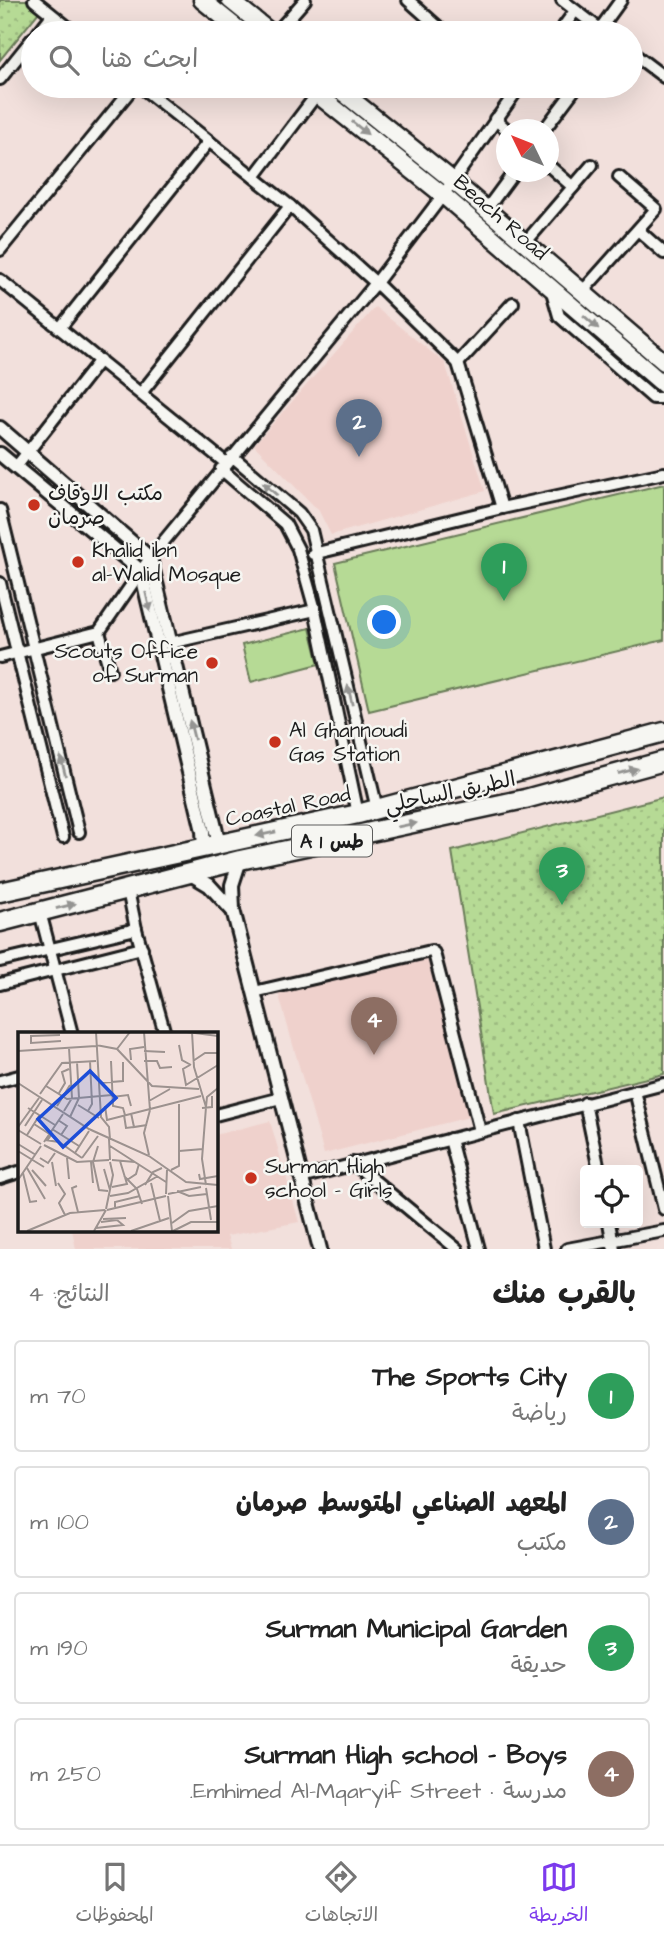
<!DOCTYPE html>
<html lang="ar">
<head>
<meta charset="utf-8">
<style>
	:root { --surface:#fff; --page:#f2f2f2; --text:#222; --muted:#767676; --line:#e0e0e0; --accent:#7c3aed }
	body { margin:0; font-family:"Architects Daughter","Playpen Sans Arabic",sans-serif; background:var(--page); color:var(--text); direction:rtl }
	.controls { position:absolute; right:21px; bottom:21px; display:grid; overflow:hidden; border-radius:7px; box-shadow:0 7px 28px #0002 }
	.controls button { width:63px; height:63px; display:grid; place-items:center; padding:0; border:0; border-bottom:2px solid var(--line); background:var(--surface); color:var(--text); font:35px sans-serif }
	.compass { position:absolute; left:496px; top:119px; width:63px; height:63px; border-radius:50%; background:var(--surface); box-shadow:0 7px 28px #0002; rotate:313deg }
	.you { position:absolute; left:385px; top:623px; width:24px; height:24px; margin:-18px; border:5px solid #fff; border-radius:50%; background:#1a73e8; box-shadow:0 0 0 10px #1a73e833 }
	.badge { display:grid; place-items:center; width:46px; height:46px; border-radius:50%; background:var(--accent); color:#fff; font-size:23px; font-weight:700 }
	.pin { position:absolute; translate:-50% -58px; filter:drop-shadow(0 2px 4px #0008) }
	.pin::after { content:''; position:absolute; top:37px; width:24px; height:21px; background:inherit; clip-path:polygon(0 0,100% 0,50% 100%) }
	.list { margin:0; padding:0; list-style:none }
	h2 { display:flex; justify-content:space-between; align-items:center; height:91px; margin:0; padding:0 28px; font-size:30px }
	h2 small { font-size:23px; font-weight:400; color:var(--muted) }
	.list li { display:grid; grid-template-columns:46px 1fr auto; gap:21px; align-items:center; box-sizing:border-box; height:112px; margin:0 14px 14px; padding:0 14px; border:2px solid var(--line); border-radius:7px }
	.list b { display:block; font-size:26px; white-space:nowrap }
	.list p { margin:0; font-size:23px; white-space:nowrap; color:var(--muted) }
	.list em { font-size:23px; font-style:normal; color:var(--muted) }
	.icon { flex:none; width:38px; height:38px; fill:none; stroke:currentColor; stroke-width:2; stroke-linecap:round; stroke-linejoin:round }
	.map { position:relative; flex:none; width:664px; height:1249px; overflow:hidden; direction:ltr }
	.search { position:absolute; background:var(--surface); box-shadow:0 7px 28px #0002; left:21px; right:21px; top:21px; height:77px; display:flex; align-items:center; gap:18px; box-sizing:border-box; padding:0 24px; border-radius:38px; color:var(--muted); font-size:26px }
	.sheet { height:595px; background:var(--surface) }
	nav { display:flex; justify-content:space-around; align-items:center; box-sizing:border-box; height:98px; border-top:2px solid var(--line); background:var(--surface); font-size:19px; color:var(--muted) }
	nav a { display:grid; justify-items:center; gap:4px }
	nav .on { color:var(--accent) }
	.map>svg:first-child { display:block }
	.built { fill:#efd1cc }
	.park { fill:url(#park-dots); stroke:#697b58; stroke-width:2 }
	.garden { fill:#b6da95; stroke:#697b58; stroke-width:2 }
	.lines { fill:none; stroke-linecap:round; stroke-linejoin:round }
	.minor-casing { stroke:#1c1c1c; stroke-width:16 }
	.tertiary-casing { stroke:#1c1c1c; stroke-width:18 }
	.primary-casing { stroke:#1c1c1c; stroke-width:21 }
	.trunk-casing { stroke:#1c1c1c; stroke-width:23 }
	.minor { stroke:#f6f6f2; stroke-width:10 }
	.tertiary { stroke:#f6f6f2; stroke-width:12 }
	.primary { stroke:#f6f6f2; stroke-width:16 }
	.trunk { stroke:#f6f6f2; stroke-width:18 }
	.oneway { fill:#949492 }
	.poi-dot { fill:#c8321e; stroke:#f6f6f2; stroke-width:2.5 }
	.labels { text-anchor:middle; stroke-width:5; stroke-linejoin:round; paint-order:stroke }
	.shield { fill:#f6f6f2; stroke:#5d5d5c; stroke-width:2 }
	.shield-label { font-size:19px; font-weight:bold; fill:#1c1c1c }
	.street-label { font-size:21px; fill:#1c1c1c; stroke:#f6f6f2 }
	.poi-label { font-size:21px; fill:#1c1c1c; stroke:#f6f6f2; text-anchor:start }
	.inset-road { fill:none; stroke:#9c928f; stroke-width:2 }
	.view { fill:#1d4ed8; fill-opacity:0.15; stroke:#1d4ed8; stroke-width:3.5 }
	.inset-edge { fill:none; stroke:#1c1c1c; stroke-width:3.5 }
</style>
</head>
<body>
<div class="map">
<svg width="664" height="1249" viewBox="0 0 664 1249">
	<defs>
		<pattern id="park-dots" width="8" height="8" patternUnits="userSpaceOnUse" patternTransform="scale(1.75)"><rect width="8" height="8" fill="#b6da95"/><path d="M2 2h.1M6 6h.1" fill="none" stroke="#9cba80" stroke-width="1.8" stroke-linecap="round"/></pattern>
	</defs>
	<rect width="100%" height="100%" fill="#f2e0dc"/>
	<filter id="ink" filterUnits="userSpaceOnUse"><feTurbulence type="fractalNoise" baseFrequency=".0143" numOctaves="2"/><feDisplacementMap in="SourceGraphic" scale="14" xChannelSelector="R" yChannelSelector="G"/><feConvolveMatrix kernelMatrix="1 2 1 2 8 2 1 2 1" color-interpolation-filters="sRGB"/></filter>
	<g filter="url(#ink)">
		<g class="built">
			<polygon points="375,307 445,363 485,491 331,535 319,511 254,445"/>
			<polygon points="427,958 469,1117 324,1154 278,992"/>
			<polygon points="270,1121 299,1222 227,1236 231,1249 76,1249 72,1230 215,1230 215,1135"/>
		</g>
		<g class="park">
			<polygon points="0,0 34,0 43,7 0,60"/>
			<polygon points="664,797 664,1074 494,1114 452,851"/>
		</g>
		<g class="garden">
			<polygon points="664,484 664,640 369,711 335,563"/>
			<polygon points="310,628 319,664 251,682 242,645"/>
		</g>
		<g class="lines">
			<defs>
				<g id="minor">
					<polyline points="34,0 75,33"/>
					<polyline points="408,0 445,33"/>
					<polyline points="562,0 605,33"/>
					<polyline points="600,29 621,0"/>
					<polyline points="38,33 52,15"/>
					<polyline points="276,33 305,0"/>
					<polyline points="559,33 575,11"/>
					<polyline points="631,52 664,77"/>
					<polyline points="0,79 33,38"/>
					<polyline points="140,86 290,206 376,283 458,363 502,508"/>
					<polyline points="503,86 513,95"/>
					<polyline points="495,119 507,130"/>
					<polyline points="544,130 577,86"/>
					<polyline points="548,165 573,187"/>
					<polyline points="254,177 317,94"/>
					<polyline points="486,210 514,172"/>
					<polyline points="638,230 664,253"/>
					<polyline points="525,243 592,165"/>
					<polyline points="0,250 134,86"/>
					<polyline points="0,280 226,463"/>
					<polyline points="551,288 559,316 653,398 664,398"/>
					<polyline points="582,292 656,209 619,177"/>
					<polyline points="60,328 209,141"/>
					<polyline points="458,363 513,303"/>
					<polyline points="141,393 290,206"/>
					<polyline points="232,456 299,513 311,530 377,809"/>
					<polyline points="16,467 100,360"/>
					<polyline points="221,469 285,524 298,549 315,610 358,814"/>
					<polyline points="0,510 79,832"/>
					<polyline points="313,554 502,508 664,473"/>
					<polyline points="0,583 63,837"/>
					<polyline points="99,632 110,671"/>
					<polyline points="170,643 315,610"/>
					<polyline points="0,657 99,632 150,558 376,283 443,195 520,86"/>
					<polyline points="128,890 136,929 165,1034"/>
					<polyline points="40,912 72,1034"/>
					<polyline points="0,961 136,929"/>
					<polyline points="0,984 142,948"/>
					<polyline points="254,992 431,951 434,953 480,1131"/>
					<polyline points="0,1081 19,1076"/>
					<polyline points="635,1091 664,1209"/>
					<polyline points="585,1103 599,1170"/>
					<polyline points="215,1115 281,1098"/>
					<polyline points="519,1121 544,1249"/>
					<polyline points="450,1139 479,1249"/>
					<polyline points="353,1163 457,1249"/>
					<polyline points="0,1178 19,1172"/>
					<polyline points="301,1178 664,1084"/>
					<polyline points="609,1223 614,1249"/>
					<polyline points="567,1249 664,1231"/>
				</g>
				<g id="tertiary">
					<polyline points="0,428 150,558 219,844"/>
					<polyline points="0,454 141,571 203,831 204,848"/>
					<polyline points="240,860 232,885 233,910 320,1249"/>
					<polyline points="189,873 209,885 232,910"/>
				</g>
				<g id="primary">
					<polyline points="202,0 243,33"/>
					<polyline points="230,0 271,33"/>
					<polyline points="307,86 443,195 664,385"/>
					<polyline points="335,86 452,180 664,362"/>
				</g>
				<g id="trunk">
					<polyline points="0,892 358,814 664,732"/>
					<polyline points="0,922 240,860 525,799 664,761"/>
				</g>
			</defs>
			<use href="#minor" class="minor-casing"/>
			<use href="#tertiary" class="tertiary-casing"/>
			<use href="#primary" class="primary-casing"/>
			<use href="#trunk" class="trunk-casing"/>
			<use href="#minor" class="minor"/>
			<use href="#tertiary" class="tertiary"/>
			<use href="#primary" class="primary"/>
			<use href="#trunk" class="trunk"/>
		</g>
		<defs><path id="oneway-solid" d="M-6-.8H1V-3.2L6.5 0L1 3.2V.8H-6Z" transform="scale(1.75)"/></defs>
		<g class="oneway">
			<use href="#oneway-solid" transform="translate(360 128) rotate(39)"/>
			<use href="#oneway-solid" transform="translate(591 322) rotate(41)"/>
			<use href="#oneway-solid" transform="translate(270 489) rotate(-139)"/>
			<use href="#oneway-solid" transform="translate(148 602) rotate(77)"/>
			<use href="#oneway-solid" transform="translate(350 695) rotate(-103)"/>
			<use href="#oneway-solid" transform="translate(192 730) rotate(-104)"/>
			<use href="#oneway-solid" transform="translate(63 766) rotate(-104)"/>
			<use href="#oneway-solid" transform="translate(628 771) rotate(-15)"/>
			<use href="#oneway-solid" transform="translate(407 825) rotate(-12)"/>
			<use href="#oneway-solid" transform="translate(266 834) rotate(168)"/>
			<use href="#oneway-solid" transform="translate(66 906) rotate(-14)"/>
		</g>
	</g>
	<g class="poi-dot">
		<circle cx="34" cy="505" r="7"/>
		<circle cx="78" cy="562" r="7"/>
		<circle cx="212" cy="663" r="7"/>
		<circle cx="275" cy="742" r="7"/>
		<circle cx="251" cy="1178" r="7"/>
	</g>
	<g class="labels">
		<rect class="shield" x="292" y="825.5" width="80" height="31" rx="5"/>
		<g class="shield-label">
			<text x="332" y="848">A 1 طس</text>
		</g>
		<g class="street-label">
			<text transform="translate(501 217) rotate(41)" y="7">Beach Road</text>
			<text transform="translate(450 792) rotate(-12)" y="7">الطريق الساحلي</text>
			<text transform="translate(288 806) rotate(-12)" y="7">Coastal Road</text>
		</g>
		<g class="poi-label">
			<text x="48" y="500">مكتب الاوقاف<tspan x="48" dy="24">صرمان</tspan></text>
			<text x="92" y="557">Khalid ibn<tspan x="92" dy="24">al-Walid Mosque</tspan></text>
			<text x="198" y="658" text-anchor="end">Scouts Office<tspan x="198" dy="24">of Surman</tspan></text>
			<text x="289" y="737">Al Ghannoudi<tspan x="289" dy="24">Gas Station</tspan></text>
			<text x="265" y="1173">Surman High<tspan x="265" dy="24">school - Girls</tspan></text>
		</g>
	</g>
	<g transform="translate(18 1032)">
		<rect width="200" height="200" fill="#f2e0dc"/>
		<path class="inset-road" d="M 78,0 L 83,85 L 91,95 L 92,107M 126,0 L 132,78M 169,0 L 200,4M 174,0 L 176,35 L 188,75 L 184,127 L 188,153M 42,3 L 13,4 L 13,11 L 43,9M 78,13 L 99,17 L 134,54 L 181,57M 161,13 L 164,28 L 173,33M 99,17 L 112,0M 0,19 L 78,14M 126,19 L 147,20M 113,28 L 112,17 L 126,15M 93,29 L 95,74 L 105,76 L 107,83M 126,29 L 139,29 L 142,36 L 154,35M 175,29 L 187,21 L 200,21M 59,30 L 61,66M 172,33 L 165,37 L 168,53 L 200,33M 0,51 L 71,97 L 131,124 L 168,150 L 200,153M 81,51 L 105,49 L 105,30M 28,54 L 49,67 L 94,63M 41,61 L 47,51 L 44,40 L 51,37M 22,62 L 44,31 L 78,29M 94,65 L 110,63 L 113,74M 131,69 L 152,57M 60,73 L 81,86M 39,74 L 52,53M 87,74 L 89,88 L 183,64M 188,75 L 189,65 L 200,56M 10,76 L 37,93M 184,76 L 194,75 L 194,64M 46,79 L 54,66 L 51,16M 70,79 L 74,72 L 72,29M 113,81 L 116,95 L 129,93M 106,83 L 108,96 L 116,95M 52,85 L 61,66M 40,88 L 49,94 L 43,103M 16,92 L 33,103 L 29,109M 7,94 L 24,68M 0,95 L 21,66M 34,97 L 61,114M 0,98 L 23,112M 9,103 L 21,84M 91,107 L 92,128M 27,108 L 41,110 L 64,126M 26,110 L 45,82M 0,112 L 18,123M 26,113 L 59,130 L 91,128M 80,114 L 75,130 L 81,158 L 90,159M 92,114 L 148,150M 0,119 L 26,135M 161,119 L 185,117M 57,121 L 71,99M 131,123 L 126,101 L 132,78M 22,126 L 30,131 L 37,121M 49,126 L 51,147M 64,126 L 80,104M 94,128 L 117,130M 34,130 L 38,154M 73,130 L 75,151M 9,136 L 27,167M 86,137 L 92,158M 14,138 L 28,154M 153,138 L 161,134 L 161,72M 5,141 L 12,170 L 19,169M 181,142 L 182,147 L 200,144M 106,144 L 119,157 L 124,172M 0,148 L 23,114M 109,148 L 118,142 L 121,132M 40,151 L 47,162 L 41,171 L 47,183M 133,151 L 142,189M 127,153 L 135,140 L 144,136M 59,154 L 54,156 L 60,180M 94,155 L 109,152 L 102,129M 188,156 L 193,188M 159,159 L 171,164 L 189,162M 148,162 L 149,138M 150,162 L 183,155M 92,164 L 110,161 L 140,144M 150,164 L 154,199M 97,175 L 97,170 L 122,164M 88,177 L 95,143 L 92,130M 89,178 L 148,164M 85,187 L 108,186M 154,191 L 171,179 L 200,174M 78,196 L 105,193 L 99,188 L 83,190M 9,199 L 52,181 L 87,178M 76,199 L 88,178M 113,199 L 151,186M 155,199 L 173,190 L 200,190"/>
		<path class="view" d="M 72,39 L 98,66 L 45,115 L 20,87 Z"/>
		<rect width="200" height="200" class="inset-edge"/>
	</g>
</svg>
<div class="controls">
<button><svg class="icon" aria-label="locate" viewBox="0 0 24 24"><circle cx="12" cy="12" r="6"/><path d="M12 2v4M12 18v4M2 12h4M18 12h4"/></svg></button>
</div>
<svg class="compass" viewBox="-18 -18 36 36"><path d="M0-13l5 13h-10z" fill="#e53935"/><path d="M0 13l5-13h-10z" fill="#767676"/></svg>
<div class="you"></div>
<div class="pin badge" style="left:504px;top:601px;background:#2e9e5b">1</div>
<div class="pin badge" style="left:359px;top:457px;background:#5c6f8a">2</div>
<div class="pin badge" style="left:562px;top:905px;background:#2e9e5b">3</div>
<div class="pin badge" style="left:374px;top:1055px;background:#8d6e63">4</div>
<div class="search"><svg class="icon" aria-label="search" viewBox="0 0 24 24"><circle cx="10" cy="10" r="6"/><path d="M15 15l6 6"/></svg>ابحث هنا</div>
</div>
<section class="sheet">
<h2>بالقرب منك<small>النتائج: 4</small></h2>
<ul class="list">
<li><span class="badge" style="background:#2e9e5b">1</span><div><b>The Sports City</b><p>رياضة</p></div><em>70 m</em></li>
<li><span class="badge" style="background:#5c6f8a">2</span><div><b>المعهد الصناعي المتوسط صرمان</b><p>مكتب</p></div><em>100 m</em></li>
<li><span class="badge" style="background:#2e9e5b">3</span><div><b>Surman Municipal Garden</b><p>حديقة</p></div><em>190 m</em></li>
<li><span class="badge" style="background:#8d6e63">4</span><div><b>Surman High school - Boys</b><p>مدرسة · Emhimed Al-Mqaryif Street.</p></div><em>250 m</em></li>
</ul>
</section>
<nav>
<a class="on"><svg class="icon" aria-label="map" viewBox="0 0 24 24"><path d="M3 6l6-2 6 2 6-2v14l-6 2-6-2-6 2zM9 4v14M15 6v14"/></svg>الخريطة</a>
<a><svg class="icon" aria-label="directions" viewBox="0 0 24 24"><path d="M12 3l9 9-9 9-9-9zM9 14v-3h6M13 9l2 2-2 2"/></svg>الاتجاهات</a>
<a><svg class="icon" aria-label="saved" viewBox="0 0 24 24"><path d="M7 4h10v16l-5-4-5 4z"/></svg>المحفوظات</a>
</nav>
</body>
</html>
